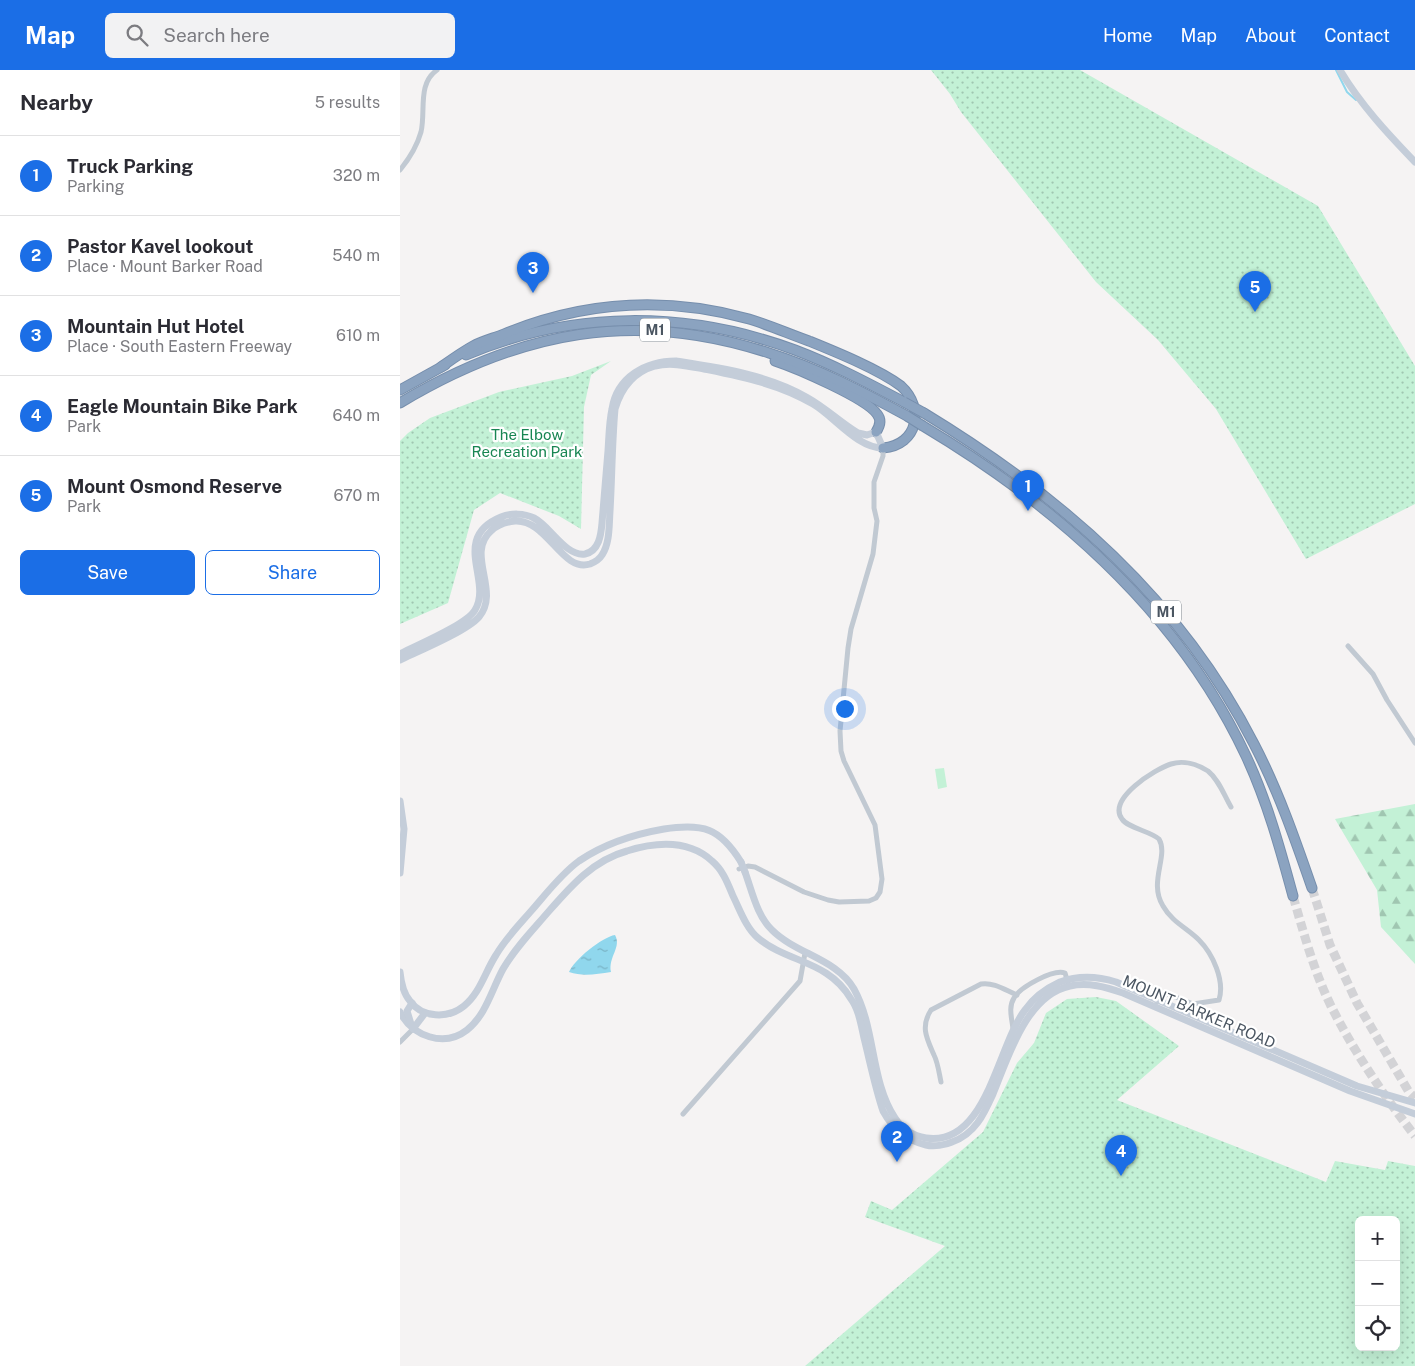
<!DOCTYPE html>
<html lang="en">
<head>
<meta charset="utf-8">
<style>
	:root { --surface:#fff; --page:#f2f2f3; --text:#2b2b33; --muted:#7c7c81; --line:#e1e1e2; --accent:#1b6ee6 }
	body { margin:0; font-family:"Public Sans",sans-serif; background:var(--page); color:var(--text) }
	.controls { position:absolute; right:15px; bottom:15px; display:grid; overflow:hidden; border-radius:8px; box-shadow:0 5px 20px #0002 }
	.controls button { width:45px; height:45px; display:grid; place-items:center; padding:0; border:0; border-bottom:1px solid var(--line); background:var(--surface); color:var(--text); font:25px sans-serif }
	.you { position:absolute; left:444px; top:638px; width:18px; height:18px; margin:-12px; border:4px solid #fff; border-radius:50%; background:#1a73e8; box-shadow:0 0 0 8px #1a73e833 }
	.badge { display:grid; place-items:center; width:32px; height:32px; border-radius:50%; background:var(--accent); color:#fff; font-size:16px; font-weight:700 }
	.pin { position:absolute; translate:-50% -41px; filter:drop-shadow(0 1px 2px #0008) }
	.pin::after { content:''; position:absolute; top:26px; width:18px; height:15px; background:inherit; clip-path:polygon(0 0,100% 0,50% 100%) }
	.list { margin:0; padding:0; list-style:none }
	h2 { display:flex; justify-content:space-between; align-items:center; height:65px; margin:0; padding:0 20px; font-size:21px }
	h2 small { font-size:16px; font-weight:400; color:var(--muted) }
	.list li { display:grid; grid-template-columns:32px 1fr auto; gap:15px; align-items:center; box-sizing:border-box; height:80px; padding:0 20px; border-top:1px solid var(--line) }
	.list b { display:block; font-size:19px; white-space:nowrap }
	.list p { margin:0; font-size:16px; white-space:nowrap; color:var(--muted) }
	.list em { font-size:16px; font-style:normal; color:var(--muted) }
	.actions { display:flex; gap:10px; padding:15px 20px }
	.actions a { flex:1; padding:11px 0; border:1px solid var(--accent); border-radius:8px; text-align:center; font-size:18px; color:var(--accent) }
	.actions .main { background:var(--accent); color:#fff }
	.icon { flex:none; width:28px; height:28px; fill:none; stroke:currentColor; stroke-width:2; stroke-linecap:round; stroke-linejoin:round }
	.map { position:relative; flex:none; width:1015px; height:1296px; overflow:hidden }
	header { display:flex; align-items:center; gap:30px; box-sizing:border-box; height:70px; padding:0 25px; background:var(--accent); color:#fff }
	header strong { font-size:24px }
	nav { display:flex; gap:28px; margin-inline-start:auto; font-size:18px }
	.search { width:350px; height:45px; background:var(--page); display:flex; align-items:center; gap:12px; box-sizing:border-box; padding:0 18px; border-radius:8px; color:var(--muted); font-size:19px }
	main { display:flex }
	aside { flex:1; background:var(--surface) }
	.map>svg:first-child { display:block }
	.grass { fill:#c3f1d6 }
	.forest { fill:url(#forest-firs) }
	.park { fill:url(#park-dots); fill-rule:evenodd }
	.water { fill:url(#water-ripples) }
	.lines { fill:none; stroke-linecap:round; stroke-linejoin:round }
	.stream { stroke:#90d7ed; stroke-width:2 }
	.highway-tunnel { stroke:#d3d3d6; stroke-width:9; stroke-dasharray:9 4.5; stroke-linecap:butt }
	.highway-casing { stroke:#768eac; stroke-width:11 }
	.street { stroke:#c1c9d2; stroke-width:5 }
	.secondary { stroke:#c4cdd9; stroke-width:7 }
	.highway { stroke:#8ba3c0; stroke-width:9 }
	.highway-bridge-casing { stroke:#768eac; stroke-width:11; stroke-linecap:butt }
	.secondary-bridge { stroke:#c4cdd9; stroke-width:7 }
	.highway-bridge { stroke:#8ba3c0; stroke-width:9 }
	.labels { text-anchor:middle; stroke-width:4.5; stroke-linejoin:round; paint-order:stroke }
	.shield { fill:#fff; stroke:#808890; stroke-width:1 }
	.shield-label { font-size:14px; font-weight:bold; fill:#4a5561 }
	.park-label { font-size:15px; fill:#188552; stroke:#fff }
	.street-label { font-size:15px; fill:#4a5561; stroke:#fff }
</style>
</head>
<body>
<header>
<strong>Map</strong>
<div class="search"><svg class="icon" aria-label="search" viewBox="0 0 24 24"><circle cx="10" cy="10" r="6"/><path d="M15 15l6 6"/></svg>Search here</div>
<nav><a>Home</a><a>Map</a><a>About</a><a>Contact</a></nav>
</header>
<main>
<aside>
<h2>Nearby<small>5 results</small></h2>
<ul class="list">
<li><span class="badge">1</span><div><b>Truck Parking</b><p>Parking</p></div><em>320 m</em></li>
<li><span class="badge">2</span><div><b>Pastor Kavel lookout</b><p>Place · Mount Barker Road</p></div><em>540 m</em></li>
<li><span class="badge">3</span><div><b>Mountain Hut Hotel</b><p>Place · South Eastern Freeway</p></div><em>610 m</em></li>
<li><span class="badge">4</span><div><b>Eagle Mountain Bike Park</b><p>Park</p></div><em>640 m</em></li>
<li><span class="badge">5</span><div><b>Mount Osmond Reserve</b><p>Park</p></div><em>670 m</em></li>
</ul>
<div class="actions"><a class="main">Save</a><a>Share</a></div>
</aside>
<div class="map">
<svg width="1015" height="1296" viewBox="0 0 1015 1296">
	<defs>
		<pattern id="forest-firs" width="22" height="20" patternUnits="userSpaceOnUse" patternTransform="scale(1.25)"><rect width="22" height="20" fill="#c3f1d6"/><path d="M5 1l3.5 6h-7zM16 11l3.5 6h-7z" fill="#a0c6b1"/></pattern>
		<pattern id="park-dots" width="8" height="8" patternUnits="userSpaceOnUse" patternTransform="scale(1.25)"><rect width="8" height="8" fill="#c3f1d6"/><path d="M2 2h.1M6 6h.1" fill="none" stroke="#a0c6b1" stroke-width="1.8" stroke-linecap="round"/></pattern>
		<pattern id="water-ripples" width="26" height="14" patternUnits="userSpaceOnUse" patternTransform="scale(1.25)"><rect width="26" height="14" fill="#90d7ed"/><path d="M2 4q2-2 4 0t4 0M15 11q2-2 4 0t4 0" fill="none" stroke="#78b1c3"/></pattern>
	</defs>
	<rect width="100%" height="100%" fill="#f5f3f3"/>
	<polygon class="grass" points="544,698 547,717 538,719 535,699"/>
	<polygon class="forest" points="1015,734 1015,894 981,857 977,820 935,749"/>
	<g class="park">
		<polygon points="531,0 680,0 918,136 1015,296 1015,434 906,489 816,339 758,270 696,212 561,42 550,24"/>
		<polygon points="211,291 191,305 184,337 181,459 159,446 100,423 74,440 48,533 0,554 0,371 8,363 30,348 99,322 172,306"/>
		<path d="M 696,927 L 716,931 L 779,976 L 717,1030 L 926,1112 L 935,1091 L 985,1100 L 988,1091 L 1015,1096 L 1015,1296 L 405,1296 L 545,1176 L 465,1147 L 471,1131 L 492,1140 L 583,1062 L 617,993 L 634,973 L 646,943 L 667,929 ZM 959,1150 L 996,1150 L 996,1277 L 959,1277 Z"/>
	</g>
	<path class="water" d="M 215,865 C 222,877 208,887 211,902 C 197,904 183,907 169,902 C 174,890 202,867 215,865 Z"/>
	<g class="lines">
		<polyline class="stream" points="936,0 947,22 956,30"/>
		<g class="highway-tunnel">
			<polyline points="912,818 930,875 957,933 1009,1022 1015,1028"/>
			<path d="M 893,826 C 904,864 914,902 932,938 C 955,983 984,1026 1015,1066"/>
		</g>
		<defs>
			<g id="highway">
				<path d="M 66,285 C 172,240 287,240 395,280 C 432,294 468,313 504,332"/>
				<path d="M 375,291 C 396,298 466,328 477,344 C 482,350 480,356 476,362"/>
				<path d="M 41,297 C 51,290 62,282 73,276 C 82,271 94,268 104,264 C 184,231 266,226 349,249 C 369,255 389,264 409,271 C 436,282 478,299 501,316 C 525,338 518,375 483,378"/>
				<polyline points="0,320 45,295"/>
				<path d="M 0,333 C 120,261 235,239 369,283 C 417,298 463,322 507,346"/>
				<path d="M 524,343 C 662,427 780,529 854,674 C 878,720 895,769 912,818"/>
				<path d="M 523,356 C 657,436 779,543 846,686 C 867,731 880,778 893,826"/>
			</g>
		</defs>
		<use href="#highway" class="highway-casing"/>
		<g class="street">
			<path d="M 0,100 C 9,89 17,76 21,62 C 26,41 17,14 37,0"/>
			<polyline points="948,576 973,604 987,630 1015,673"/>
			<polyline points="339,799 348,796 355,797 404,822 428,830 439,832 469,831 476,828 480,822 482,809 475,755 444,691 441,681 440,661 448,578 451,559 473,484 477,451 474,438 474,412 483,386 483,378"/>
			<path d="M 757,932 L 764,926 L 768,924 L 793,934 L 819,930 C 825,911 813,884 799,870 C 787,858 772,852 763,836 C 748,812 769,786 759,769 C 750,761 728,758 722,749 C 707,729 755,699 771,694 C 783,690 797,694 808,701 C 819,710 824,725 831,737"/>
			<path d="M 613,959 C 612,949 608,937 614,928 C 620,917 653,899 665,903 L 668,913"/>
			<polyline points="0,972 13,959"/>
			<path d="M 541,1012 C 539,1003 538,993 534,985 C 527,969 520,957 531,940 L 581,914 C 594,912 605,920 617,925"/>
			<polyline points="283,1044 400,911 405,883"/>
		</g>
		<g class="secondary">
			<path d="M 940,0 C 960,34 988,64 1015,92"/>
			<path d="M 0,584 C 17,575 66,555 75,540 C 93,511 50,468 101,447 C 111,443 124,443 134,448 C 150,456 166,487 185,484 C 199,481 201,465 202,453 C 204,429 206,405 208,381 C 209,367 209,353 212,339 C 217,307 246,291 276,291 C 321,298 369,305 408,328 C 426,338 441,353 458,363 L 467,365 L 476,362 L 483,378 C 457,378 435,347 413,334 C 379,314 343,307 304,299 C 288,296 271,292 255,296 C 234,302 221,319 215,339 C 212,373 212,407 210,441 C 209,455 210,473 202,485 C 199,490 195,492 190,494 C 162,503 147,449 115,451 C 106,452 98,454 91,461 C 65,484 101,521 79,547 C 67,561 19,581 0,590"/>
			<polyline points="0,731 4,759 0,803"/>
			<path d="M 345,802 C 352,821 357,846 372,860 C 396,884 437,889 454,919 C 476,959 470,1010 495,1048 C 502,1059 514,1066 526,1068 C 587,1077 597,976 625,940 C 634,927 647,918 660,912 C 679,905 697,906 716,912 L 957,1016 L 1015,1033"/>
			<path d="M 0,902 C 1,912 3,923 10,931 C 22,948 48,949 64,936 C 80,923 85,902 96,885 C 106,868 119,855 132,840 C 146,824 161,804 179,791 C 204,774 235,764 264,759 C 303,753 320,758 341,792"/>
			<path d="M 0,942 C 12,966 44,978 67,960 C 86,945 92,919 103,899 C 114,880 128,865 143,848 C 166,822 190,791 227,781 C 256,772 288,769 312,791 C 323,800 328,814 333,826 C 340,840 346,858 358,868 C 388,893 428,890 451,929 C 459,940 461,955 464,968 C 470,992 475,1017 483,1041 C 493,1059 505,1070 526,1075 C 534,1077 545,1075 552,1072 C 575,1064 584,1044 593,1024 C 608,988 626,925 670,916 C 688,912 706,917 723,923 L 950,1021 L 1015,1044"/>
			<polyline points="11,954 7,941 12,933"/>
			<polyline points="13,959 25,943"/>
		</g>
		<use href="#highway" class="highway"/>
		<defs>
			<g id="highway-bridge">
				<polyline points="504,332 524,343"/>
				<polyline points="507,346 523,356"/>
			</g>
		</defs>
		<use href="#highway-bridge" class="highway-bridge-casing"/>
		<polyline class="secondary-bridge" points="341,792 345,802"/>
		<use href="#highway-bridge" class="highway-bridge"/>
	</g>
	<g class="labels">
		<g class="shield">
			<rect x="240" y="248.5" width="30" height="23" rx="4"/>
			<rect x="751" y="530.5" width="30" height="23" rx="4"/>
		</g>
		<g class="shield-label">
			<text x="255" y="265">M1</text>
			<text x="766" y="547">M1</text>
		</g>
		<g class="park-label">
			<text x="127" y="370">The Elbow<tspan x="127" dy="17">Recreation Park</tspan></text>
		</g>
		<g class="street-label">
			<text transform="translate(799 942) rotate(23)" y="5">MOUNT BARKER ROAD</text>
		</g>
	</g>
</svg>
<div class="controls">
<button>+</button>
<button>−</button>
<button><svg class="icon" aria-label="locate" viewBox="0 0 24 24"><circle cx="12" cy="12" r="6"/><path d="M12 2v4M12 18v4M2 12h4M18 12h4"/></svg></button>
</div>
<div class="you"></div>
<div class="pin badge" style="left:628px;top:441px">1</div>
<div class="pin badge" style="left:497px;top:1092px">2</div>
<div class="pin badge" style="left:133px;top:223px">3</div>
<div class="pin badge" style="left:721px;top:1106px">4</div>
<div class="pin badge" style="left:855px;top:242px">5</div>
</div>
</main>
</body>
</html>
